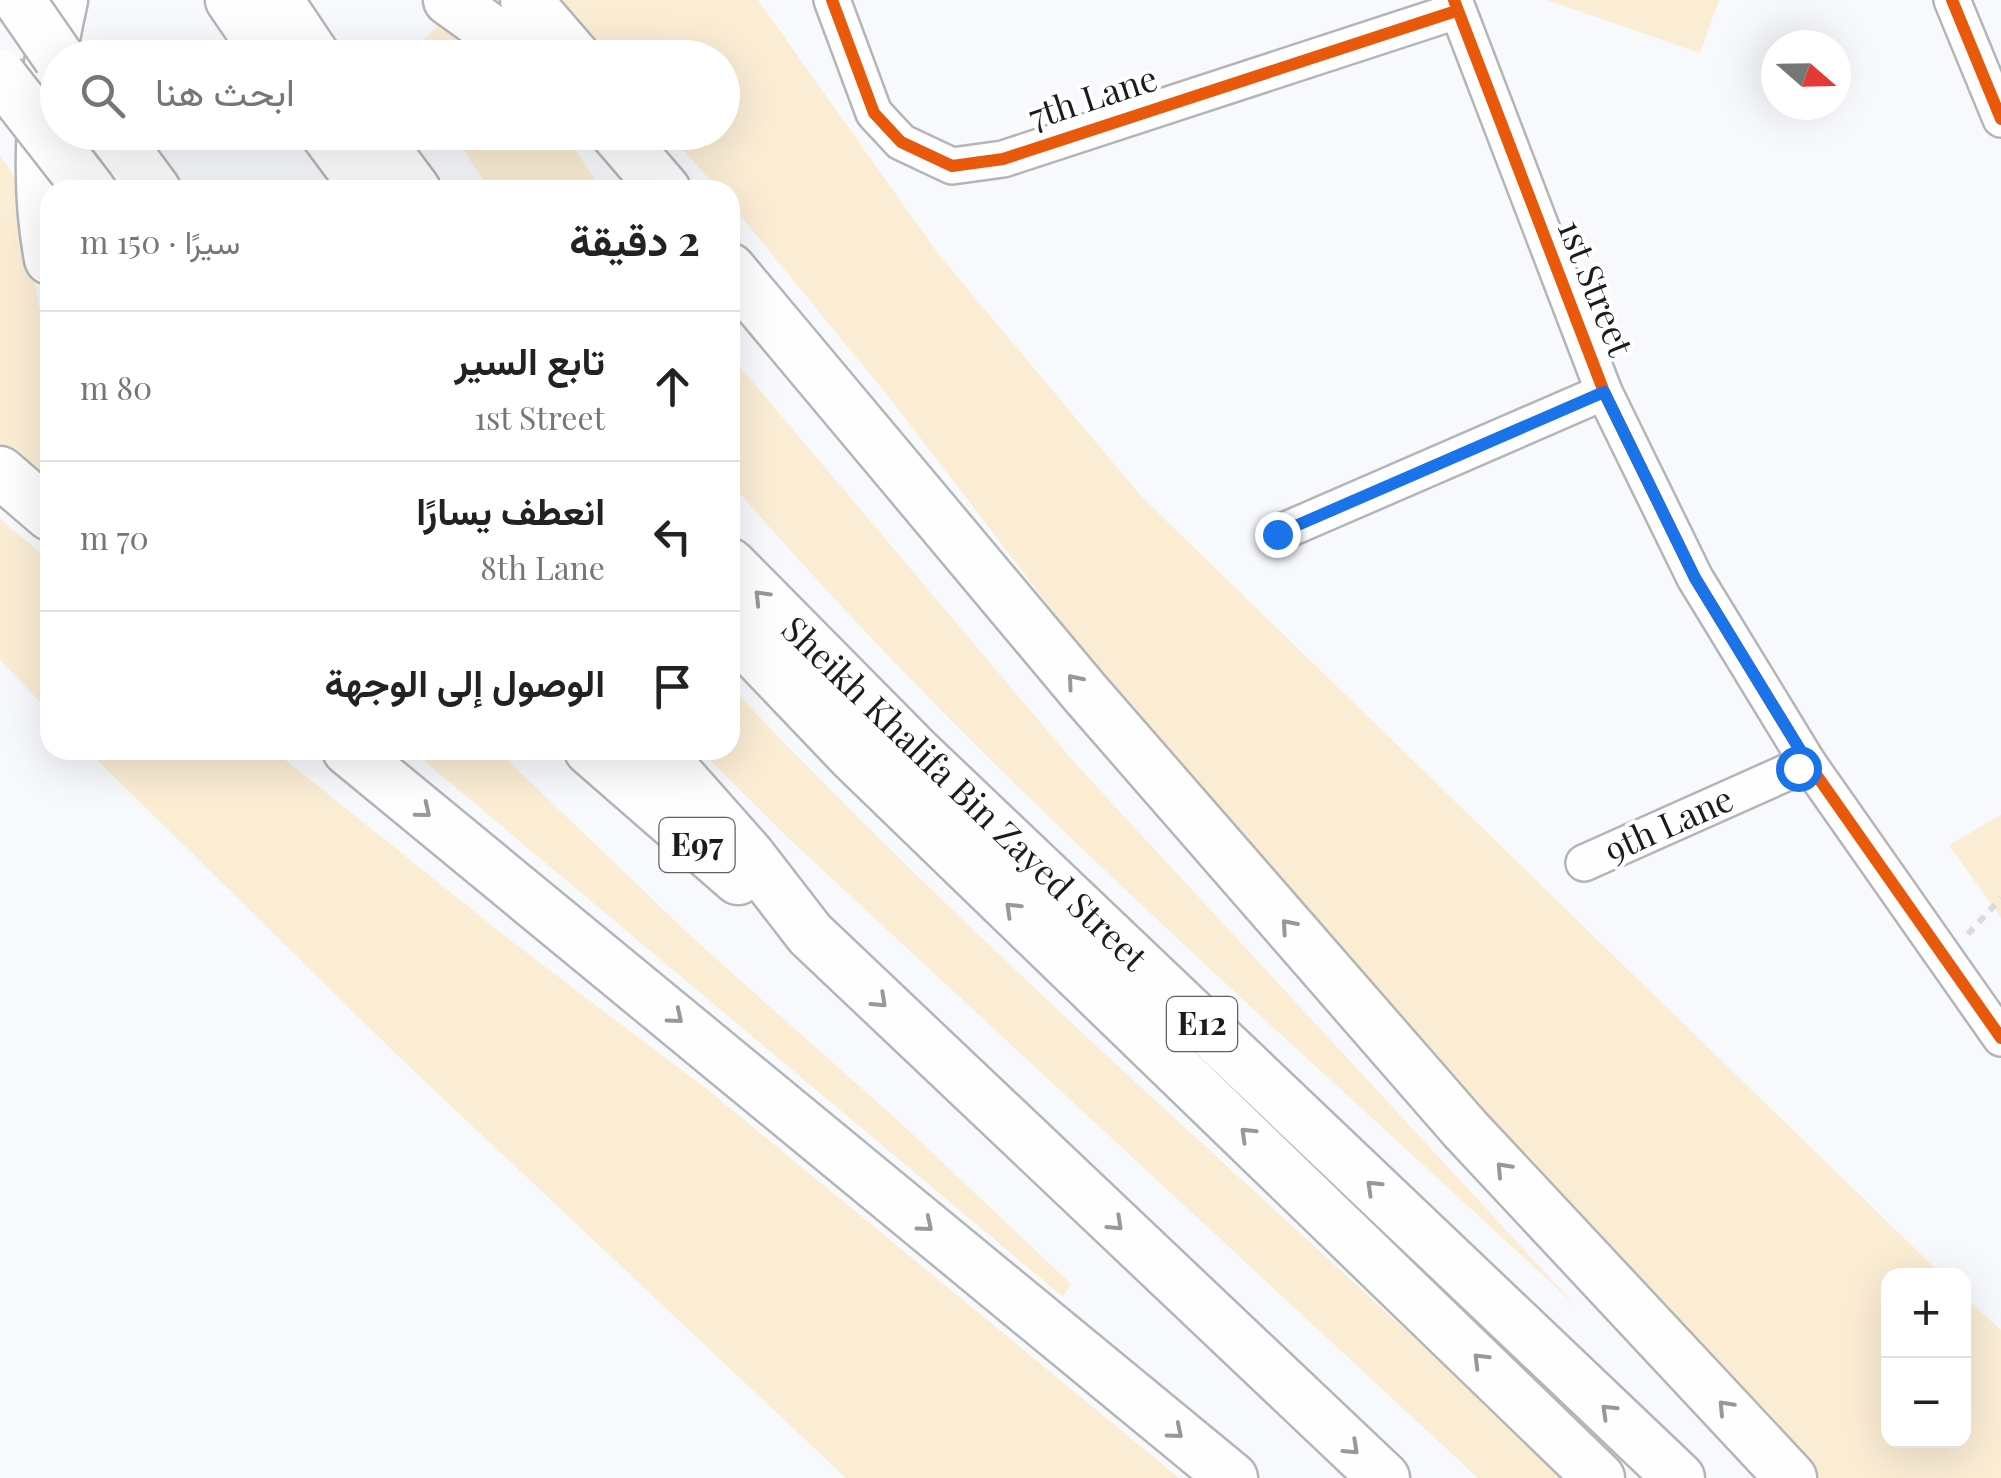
<!DOCTYPE html>
<html lang="ar">
<head>
<meta charset="utf-8">
<style>
	:root { --surface:#fff; --page:#f2f2f2; --text:#222; --muted:#767676; --line:#e0e0e0 }
	body { margin:0; font-family:"Playfair Display",Vazirmatn,serif; background:var(--page); color:var(--text); direction:rtl }
	.controls { position:absolute; right:30px; bottom:30px; display:grid; overflow:hidden; border-radius:20px; box-shadow:0 10px 40px #0002 }
	.controls button { width:90px; height:90px; display:grid; place-items:center; padding:0; border:0; border-bottom:2px solid var(--line); background:var(--surface); color:var(--text); font:50px sans-serif }
	.compass { position:absolute; left:1761px; top:30px; width:90px; height:90px; border-radius:50%; background:var(--surface); box-shadow:0 10px 40px #0002; rotate:110deg }
	.stop { position:absolute; width:30px; height:30px; margin:-22px; border:8px solid #1a73e8; border-radius:50%; background:#fff }
	.stop.end { background:#1a73e8; border-color:#fff; box-shadow:0 2px 10px #0008 }
	.list { margin:0; padding:0; list-style:none }
	h2 { display:flex; justify-content:space-between; align-items:center; height:130px; margin:0; padding:0 40px; font-size:42px }
	h2 small { font-size:32px; font-weight:400; color:var(--muted) }
	.list li { display:grid; grid-template-columns:65px 1fr auto; gap:30px; align-items:center; box-sizing:border-box; height:150px; padding:0 40px; border-top:2px solid var(--line) }
	.list b { display:block; font-size:38px; white-space:nowrap }
	.list p { margin:0; font-size:32px; white-space:nowrap; color:var(--muted) }
	.list em { font-size:32px; font-style:normal; color:var(--muted) }
	.icon { flex:none; width:55px; height:55px; fill:none; stroke:currentColor; stroke-width:2; stroke-linecap:round; stroke-linejoin:round }
	.map { position:relative; flex:none; width:2001px; height:1478px; overflow:hidden; direction:ltr }
	.search { position:absolute; background:var(--surface); box-shadow:0 10px 40px #0002; left:40px; top:40px; width:700px; height:110px; display:flex; align-items:center; gap:25px; box-sizing:border-box; padding:0 35px; border-radius:55px; color:var(--muted); font-size:38px }
	.panel { position:absolute; background:var(--surface); box-shadow:0 10px 40px #0002; left:40px; top:180px; width:700px; height:580px; border-radius:30px; direction:rtl }
	.map>svg:first-child { display:block }
	.green { fill:#fbedd4 }
	.lines { fill:none; stroke-linecap:round; stroke-linejoin:round }
	.minor-casing { stroke:#b4b5b7; stroke-width:40 }
	.highway-casing { stroke:#b4b5b7; stroke-width:55 }
	.path { stroke:#dbdbdc; stroke-width:6; stroke-dasharray:8 8; stroke-linecap:butt }
	.minor { stroke:#fefeff; stroke-width:35 }
	.highway { stroke:#fefeff; stroke-width:50 }
	.highway-bridge-casing { stroke:#b4b5b7; stroke-width:55; stroke-linecap:butt }
	.highway-bridge { stroke:#fefeff; stroke-width:50 }
	.cycleway-casing { stroke:#fff; stroke-width:19 }
	.cycleway { stroke:#e8590c; stroke-width:12 }
	.oneway { stroke:#98989a }
	.route { stroke:#1a73e8; stroke-width:12 }
	.labels { text-anchor:middle; stroke-width:8; stroke-linejoin:round; paint-order:stroke }
	.shield { fill:#fff; stroke:#5f6062; stroke-width:2.5 }
	.shield-label { font-size:32px; font-weight:bold; fill:#1b1c1e }
	.street-label { font-size:35px; fill:#1b1c1e; stroke:#fff }
</style>
</head>
<body>
<div class="map">
<svg width="2001" height="1478" viewBox="0 0 2001 1478">
	<rect width="100%" height="100%" fill="#f8f9fc"/>
	<g class="green">
		<polygon points="547,0 758,0 939,255 1141,496 1942,1275 1888,1276 1888,1440 1964,1440 1964,1297 2001,1330 2001,1478 1812,1478 1359,980 1111,687 892,401 730,203 730,190 719,190 668,133 722,132 722,58 600,57"/>
		<polygon points="1547,0 1719,0 1700,53"/>
		<polygon points="440,24 486,57 404,58"/>
		<polygon points="452,133 564,133 602,190 490,190"/>
		<polygon points="0,155 14,176 50,363 50,489 0,451"/>
		<path d="M 730,355 L 1073,761 L 1577,1307 C 1290,1038 987,781 730,482 Z"/>
		<polygon points="0,519 50,561 50,712 0,660"/>
		<path d="M 730,686 C 993,965 1286,1214 1564,1478 L 1478,1478 L 785,835 L 700,750 L 730,750 Z"/>
		<polygon points="87,750 273,750 515,944 708,1090 1179,1478 846,1478 397,1055"/>
		<polygon points="411,750 497,750 695,940 905,1127 1071,1284 1063,1297"/>
		<polygon points="2001,815 2001,918 1949,845"/>
	</g>
	<g class="lines">
		<defs>
			<g id="minor">
				<polyline points="832,0 874,113 901,142 952,166 1003,159 1456,11"/>
				<polyline points="1454,0 1604,392 1695,578 1808,763 2001,1038"/>
				<polyline points="1952,0 2001,119"/>
				<polyline points="1277,534 1604,392"/>
				<polyline points="1584,863 1808,763"/>
			</g>
			<g id="highway">
				<polyline points="231,0 271,58"/>
				<polyline points="277,0 316,58"/>
				<polyline points="449,0 530,58"/>
				<polyline points="526,0 576,58"/>
				<polyline points="112,132 155,190"/>
				<polyline points="325,132 368,190"/>
				<polyline points="372,132 415,190"/>
				<polyline points="615,132 665,190"/>
				<path d="M 50,259 C 34,174 43,84 62,0"/>
				<polyline points="730,269 1086,694 1465,1129 1791,1478"/>
				<polyline points="0,472 50,515"/>
				<polyline points="730,564 918,754 1679,1478"/>
				<polyline points="730,627 853,756 1599,1478"/>
				<polyline points="348,750 1232,1478"/>
				<polyline points="590,750 738,879"/>
				<polyline points="656,750 749,855 810,934 1384,1478"/>
			</g>
		</defs>
		<use href="#minor" class="minor-casing"/>
		<use href="#highway" class="highway-casing"/>
		<polyline class="path" points="1968,934 2001,898"/>
		<use href="#minor" class="minor"/>
		<use href="#highway" class="highway"/>
		<defs>
			<g id="highway-bridge">
				<polyline points="19,0 59,58"/>
				<polyline points="0,75 90,190"/>
			</g>
		</defs>
		<use href="#highway-bridge" class="highway-bridge-casing"/>
		<use href="#highway-bridge" class="highway-bridge"/>
		<defs>
			<g id="cycleway">
				<polyline points="832,0 874,113 901,142 952,166 1003,159 1456,11"/>
				<polyline points="1454,0 1604,392 1695,578 1808,763 2001,1038"/>
				<polyline points="1952,0 2001,119"/>
			</g>
		</defs>
		<use href="#cycleway" class="cycleway-casing"/>
		<use href="#cycleway" class="cycleway"/>
	</g>
	<defs><path id="oneway-chevron" d="M-2-3.5L2.5 0L-2 3.5" fill="none" stroke-width="1.6" stroke-linecap="round" stroke-linejoin="round" transform="scale(2.5)"/></defs>
	<g class="oneway">
		<use href="#oneway-chevron" transform="translate(761 597) rotate(-134)"/>
		<use href="#oneway-chevron" transform="translate(1074 681) rotate(-130)"/>
		<use href="#oneway-chevron" transform="translate(424 811) rotate(39)"/>
		<use href="#oneway-chevron" transform="translate(1012 909) rotate(-136)"/>
		<use href="#oneway-chevron" transform="translate(1288 926) rotate(-131)"/>
		<use href="#oneway-chevron" transform="translate(880 1001) rotate(43)"/>
		<use href="#oneway-chevron" transform="translate(676 1017) rotate(40)"/>
		<use href="#oneway-chevron" transform="translate(1247 1134) rotate(-136)"/>
		<use href="#oneway-chevron" transform="translate(1503 1169) rotate(-133)"/>
		<use href="#oneway-chevron" transform="translate(1373 1187) rotate(-136)"/>
		<use href="#oneway-chevron" transform="translate(1116 1224) rotate(43)"/>
		<use href="#oneway-chevron" transform="translate(926 1225) rotate(40)"/>
		<use href="#oneway-chevron" transform="translate(1480 1360) rotate(-135)"/>
		<use href="#oneway-chevron" transform="translate(1725 1407) rotate(-133)"/>
		<use href="#oneway-chevron" transform="translate(1608 1411) rotate(-136)"/>
		<use href="#oneway-chevron" transform="translate(1176 1432) rotate(40)"/>
		<use href="#oneway-chevron" transform="translate(1352 1448) rotate(43)"/>
	</g>
	<g class="lines">
		<polyline class="route" points="1277,534 1604,392 1695,578 1808,763 1798,768"/>
	</g>
	<g class="labels">
		<g class="shield">
			<rect x="659.5" y="818" width="75" height="54" rx="8"/>
			<rect x="1167" y="997" width="70" height="54" rx="8"/>
		</g>
		<g class="shield-label">
			<text x="697" y="856">E97</text>
			<text x="1202" y="1035">E12</text>
		</g>
		<g class="street-label">
			<text transform="translate(1093 98) rotate(-18)" y="12">7th Lane</text>
			<text transform="translate(1595 288) rotate(68)" y="12">1st Street</text>
			<text transform="translate(964 794) rotate(44)" y="12">Sheikh Khalifa Bin Zayed Street</text>
			<text transform="translate(1669 825) rotate(-24)" y="12">9th Lane</text>
		</g>
	</g>
</svg>
<div class="controls">
<button>+</button>
<button>−</button>
</div>
<svg class="compass" viewBox="-18 -18 36 36"><path d="M0-13l5 13h-10z" fill="#e53935"/><path d="M0 13l5-13h-10z" fill="#767676"/></svg>
<div class="stop" style="left:1798px;top:768px"></div>
<div class="stop end" style="left:1277px;top:534px"></div>
<div class="search"><svg class="icon" aria-label="search" viewBox="0 0 24 24"><circle cx="10" cy="10" r="6"/><path d="M15 15l6 6"/></svg>ابحث هنا</div>
<section class="panel">
<h2>2 دقيقة<small>سيرًا · 150 m</small></h2>
<ul class="list">
<li><svg class="icon" aria-label="ahead" viewBox="0 0 24 24"><path d="M12 20V5M6 11l6-6 6 6"/></svg><div><b>تابع السير</b><p>1st Street</p></div><em>80 m</em></li>
<li><svg class="icon" aria-label="left" viewBox="0 0 24 24"><path d="M17 20v-9H6M10 6l-5 5 5 5"/></svg><div><b>انعطف يسارًا</b><p>8th Lane</p></div><em>70 m</em></li>
<li><svg class="icon" aria-label="arrive" viewBox="0 0 24 24"><path d="M6 21V4h12l-3 4 3 4H6"/></svg><div><b>الوصول إلى الوجهة</b></div></li>
</ul>
</section>
</div>
</body>
</html>
